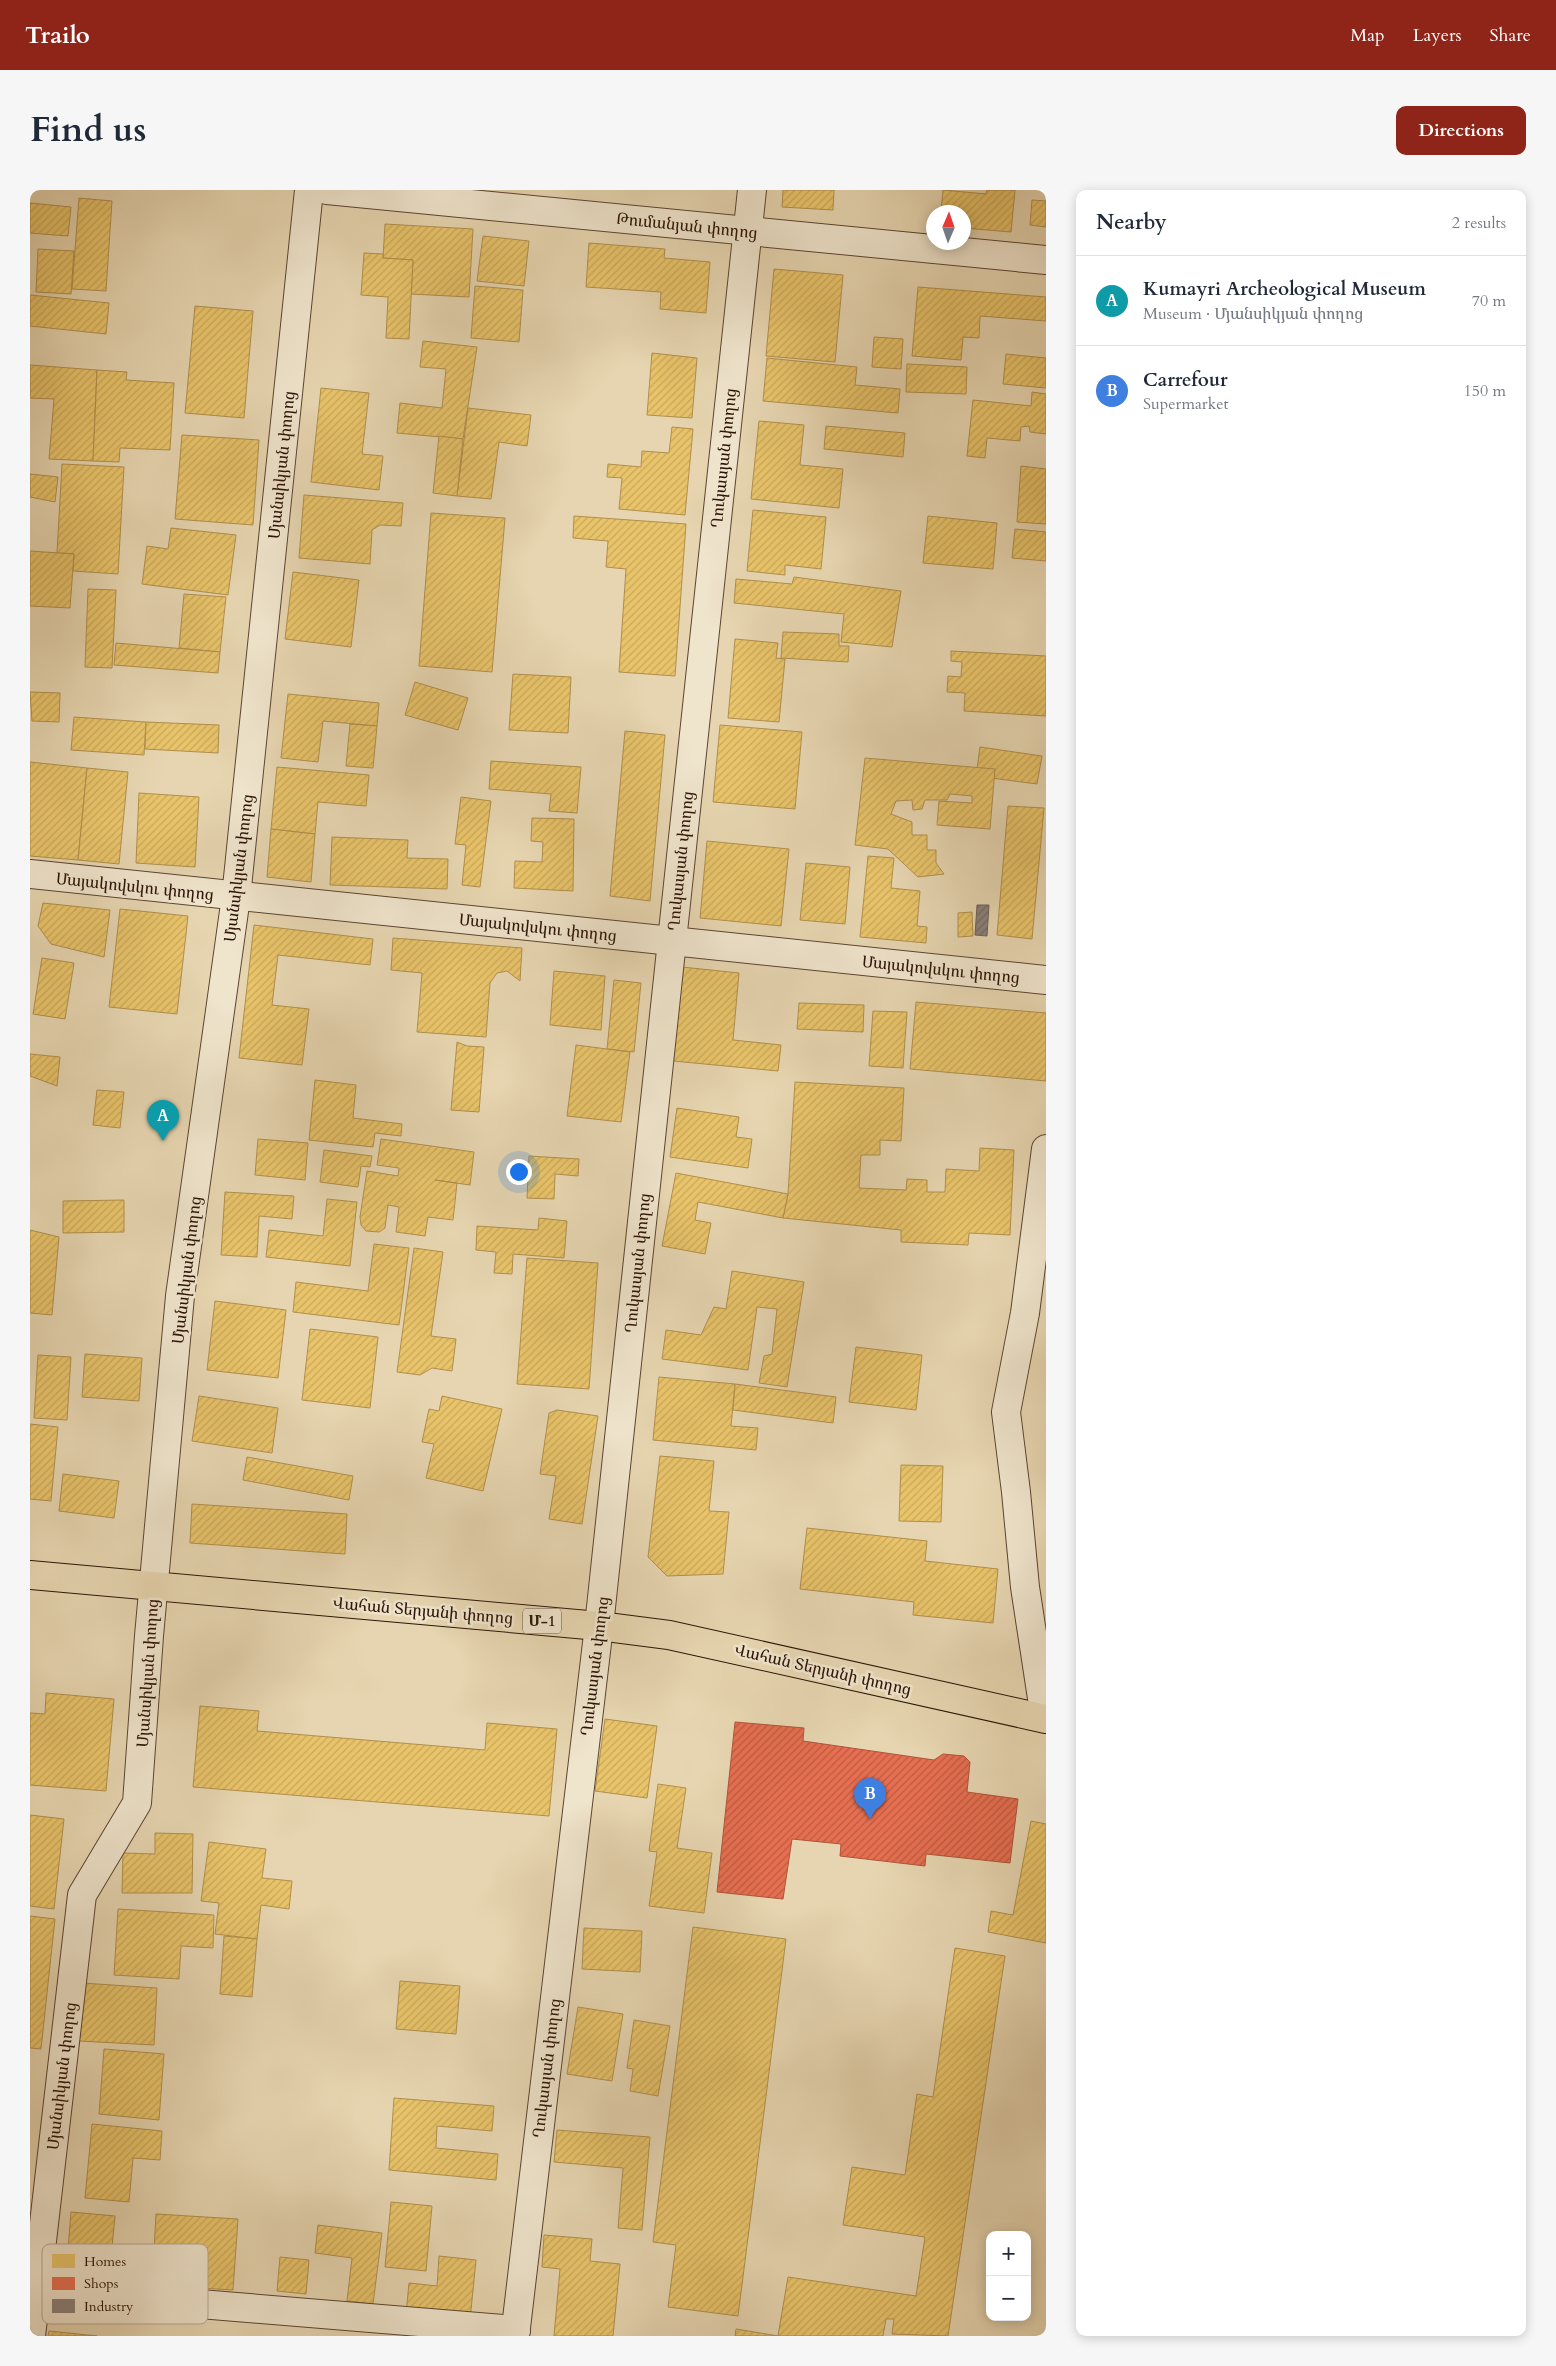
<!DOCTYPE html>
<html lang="en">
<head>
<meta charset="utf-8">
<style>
	:root { --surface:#fff; --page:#f6f6f7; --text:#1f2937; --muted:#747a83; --line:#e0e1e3; --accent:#8f2418 }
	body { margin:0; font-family:Cardo,"Noto Serif Armenian",serif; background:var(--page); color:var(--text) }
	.controls { position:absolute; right:15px; bottom:15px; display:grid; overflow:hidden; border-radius:10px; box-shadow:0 2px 12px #0003 }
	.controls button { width:45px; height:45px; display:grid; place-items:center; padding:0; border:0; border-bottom:1px solid var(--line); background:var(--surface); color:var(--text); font:25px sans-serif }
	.compass { position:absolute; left:896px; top:15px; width:45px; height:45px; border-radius:50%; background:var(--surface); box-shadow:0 2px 12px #0003; rotate:2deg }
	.you { position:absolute; left:488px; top:981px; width:18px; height:18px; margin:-12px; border:4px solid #fff; border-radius:50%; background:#1a73e8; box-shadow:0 0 0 8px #1a73e833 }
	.badge { display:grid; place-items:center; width:32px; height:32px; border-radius:50%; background:var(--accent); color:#fff; font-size:16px; font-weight:700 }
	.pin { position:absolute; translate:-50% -41px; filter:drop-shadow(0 1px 2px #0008) }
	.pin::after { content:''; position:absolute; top:26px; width:18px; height:15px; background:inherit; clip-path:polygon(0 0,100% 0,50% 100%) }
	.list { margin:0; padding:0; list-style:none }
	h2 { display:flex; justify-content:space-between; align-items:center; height:65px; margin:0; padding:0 20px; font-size:21px }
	h2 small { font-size:16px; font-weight:400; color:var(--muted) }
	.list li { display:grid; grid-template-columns:32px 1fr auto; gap:15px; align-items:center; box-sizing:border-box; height:90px; padding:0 20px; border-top:1px solid var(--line) }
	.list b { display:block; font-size:19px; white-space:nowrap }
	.list p { margin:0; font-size:16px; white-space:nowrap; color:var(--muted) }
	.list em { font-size:16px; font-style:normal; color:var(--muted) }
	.map { position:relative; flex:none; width:1016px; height:2146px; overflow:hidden; border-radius:10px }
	header { display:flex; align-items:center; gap:30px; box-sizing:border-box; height:70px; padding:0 25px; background:var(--accent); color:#fff }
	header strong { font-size:24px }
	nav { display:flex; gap:28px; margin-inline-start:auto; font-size:18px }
	.intro { display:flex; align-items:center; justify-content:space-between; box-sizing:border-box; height:120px; padding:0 30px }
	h1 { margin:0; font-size:35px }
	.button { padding:12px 22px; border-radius:10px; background:var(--accent); color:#fff; font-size:18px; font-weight:700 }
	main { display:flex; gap:30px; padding:0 30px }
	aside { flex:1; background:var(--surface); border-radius:10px; box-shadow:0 2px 12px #0003 }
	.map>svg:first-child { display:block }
	.homes { fill:url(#homes-hatch); stroke:#b18f4c }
	.shops { fill:url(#shops-hatch); stroke:#af543b }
	.industry { fill:url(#industry-hatch); stroke:#6e6059 }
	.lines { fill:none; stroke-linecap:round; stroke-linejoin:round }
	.street-casing { stroke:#5b4431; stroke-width:30 }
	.highway-casing { stroke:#2d1407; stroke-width:30 }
	.street { stroke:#efe4cc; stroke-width:28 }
	.highway { stroke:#e6d5b0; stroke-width:28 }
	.labels { text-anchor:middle; stroke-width:5; stroke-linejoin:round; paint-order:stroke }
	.shield { fill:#efe4cc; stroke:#675242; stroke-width:1 }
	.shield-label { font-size:15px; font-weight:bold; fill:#2d1407 }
	.street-label { font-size:16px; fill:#2d1407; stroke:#efe4cc }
	.key { fill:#efe4cc; stroke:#b5a691; stroke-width:1 }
	.key-label { font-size:14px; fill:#2d1407 }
</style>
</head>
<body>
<header>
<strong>Trailo</strong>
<nav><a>Map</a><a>Layers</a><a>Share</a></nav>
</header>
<div class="intro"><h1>Find us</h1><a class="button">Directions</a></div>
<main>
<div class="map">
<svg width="1016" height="2146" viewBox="0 0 1016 2146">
	<defs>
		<pattern id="homes-hatch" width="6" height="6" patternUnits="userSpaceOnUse" patternTransform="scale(1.25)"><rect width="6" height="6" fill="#e9c46a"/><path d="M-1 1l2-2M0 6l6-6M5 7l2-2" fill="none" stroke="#c8a85a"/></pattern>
		<pattern id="shops-hatch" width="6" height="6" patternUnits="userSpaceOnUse" patternTransform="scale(1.25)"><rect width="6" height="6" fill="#e76f51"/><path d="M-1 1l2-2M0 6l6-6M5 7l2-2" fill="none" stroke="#bc5a41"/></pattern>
		<pattern id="industry-hatch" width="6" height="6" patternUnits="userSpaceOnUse" patternTransform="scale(1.25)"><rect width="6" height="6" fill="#8a817c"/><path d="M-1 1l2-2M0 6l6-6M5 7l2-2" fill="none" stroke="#716864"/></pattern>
	</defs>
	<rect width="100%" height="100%" fill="#e6d5b0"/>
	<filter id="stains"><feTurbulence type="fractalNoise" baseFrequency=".004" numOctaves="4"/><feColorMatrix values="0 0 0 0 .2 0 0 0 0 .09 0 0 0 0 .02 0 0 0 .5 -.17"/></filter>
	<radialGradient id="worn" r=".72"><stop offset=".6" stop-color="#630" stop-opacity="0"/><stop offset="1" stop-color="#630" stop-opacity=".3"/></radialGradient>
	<g class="homes">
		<polygon points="753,0 804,0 803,20 752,17"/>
		<polygon points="913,0 956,4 957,0 985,0 981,42 934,38 934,22 911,22"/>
		<polygon points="49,8 82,11 76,101 42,99"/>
		<polygon points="1002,10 1016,11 1016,37 1000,35"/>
		<polygon points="0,13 41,17 38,46 0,43"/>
		<polygon points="355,34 443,39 439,107 381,104 383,70 353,68"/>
		<polygon points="453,46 499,51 494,96 447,91"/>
		<polygon points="559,53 635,59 634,68 680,72 676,123 630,119 631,102 556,97"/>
		<polygon points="8,59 44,61 41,104 6,102"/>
		<polygon points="334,63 353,64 353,68 383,70 379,149 356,148 358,107 331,105"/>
		<polygon points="744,79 813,85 805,172 736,166"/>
		<polygon points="445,96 493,100 489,152 441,148"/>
		<polygon points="888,97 1016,107 1016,131 950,126 949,148 933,147 931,170 882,166"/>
		<polygon points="0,105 79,113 76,144 0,136"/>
		<polygon points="165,116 223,121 214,228 155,223"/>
		<polygon points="844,147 873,149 871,179 842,177"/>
		<polygon points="393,151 447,157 433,249 367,243 370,213 412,218 416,179 390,177"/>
		<polygon points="622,163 667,168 662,228 617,225"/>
		<polygon points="976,164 1016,168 1016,198 973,194"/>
		<polygon points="737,168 827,177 825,195 870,199 868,223 733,211"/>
		<polygon points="877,174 937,177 936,204 876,202"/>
		<polygon points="0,175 67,180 63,271 19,269 24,209 0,208"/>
		<polygon points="67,180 97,182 96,190 144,193 140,260 90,258 89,272 63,271"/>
		<polygon points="291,198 339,203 332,264 353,266 349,300 281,292"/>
		<polygon points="1002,202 1016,204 1016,244 1000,242 999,236 991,237 990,251 957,248 955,268 937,266 943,210 1001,216"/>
		<polygon points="438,218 501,225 497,256 469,252 461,309 427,306"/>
		<polygon points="729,231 774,235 770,275 813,279 809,318 721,309"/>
		<polygon points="796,236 875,243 873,267 794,259"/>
		<polygon points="642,237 663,239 655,325 589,319 592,288 577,287 578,274 611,277 612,261 639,263"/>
		<polygon points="152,245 229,250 223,335 145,329"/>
		<polygon points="409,246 433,249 427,306 403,303"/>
		<polygon points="32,274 94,277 88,384 43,381 44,364 27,363"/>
		<polygon points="991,276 1016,279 1016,334 987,332"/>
		<polygon points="0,284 28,287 25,312 0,307"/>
		<polygon points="274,305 373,313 371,336 350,335 342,340 340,374 269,368"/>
		<polygon points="723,320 796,327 791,379 755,375 755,385 717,381"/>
		<polygon points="401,323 475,328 462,482 389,476"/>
		<polygon points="544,326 656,334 645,486 589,482 596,379 576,377 578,351 543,348"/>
		<polygon points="898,326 967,333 963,379 893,373"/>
		<polygon points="141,338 206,345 198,405 112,394 117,356 138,359"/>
		<polygon points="985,339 1016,342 1016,371 982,368"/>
		<polygon points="0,361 44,364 40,418 0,416"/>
		<polygon points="263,382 329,390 321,457 255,449"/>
		<polygon points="764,387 871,401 862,457 811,452 814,424 704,413 706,389 762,394"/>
		<polygon points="58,399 86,400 82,478 55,477"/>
		<polygon points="154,404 196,407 190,462 149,458"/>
		<polygon points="753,442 809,444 809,456 819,456 818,472 751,468"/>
		<polygon points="705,449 748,453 746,468 755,469 749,532 698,528"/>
		<polygon points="86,453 190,462 188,483 84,475"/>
		<polygon points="921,461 1016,466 1016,526 934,521 935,503 917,502 918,486 931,487 932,472 921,471"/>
		<polygon points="483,484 541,487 538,543 479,540"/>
		<polygon points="385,492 438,508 428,540 375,525"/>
		<polygon points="0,502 30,503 29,532 2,531"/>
		<polygon points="258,504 349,513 347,536 293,531 288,572 251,568"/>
		<polygon points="44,527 116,532 114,565 41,560"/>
		<polygon points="116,532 189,535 188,563 115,559"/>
		<polygon points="320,534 347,536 343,578 316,576"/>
		<polygon points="690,535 772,542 765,619 683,612"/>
		<polygon points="595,541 635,545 620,711 580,706"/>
		<polygon points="950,557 1012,566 1007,594 946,586"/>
		<polygon points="835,568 965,579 960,639 907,635 909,611 942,613 942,606 920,604 917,610 895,610 892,619 883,620 882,610 866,611 861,624 882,632 882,645 897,645 897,660 906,660 906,673 914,684 888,687 858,659 825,655"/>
		<polygon points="461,571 551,577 547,623 519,621 521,604 459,599"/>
		<polygon points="0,572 57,578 48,670 0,666"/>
		<polygon points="247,577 339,585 336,616 288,612 285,644 241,639"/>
		<polygon points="57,578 98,582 89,674 48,670"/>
		<polygon points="109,603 169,607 165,677 106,673"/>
		<polygon points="431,607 461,611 450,697 432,695 436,655 425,654"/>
		<polygon points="978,616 1014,618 1002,749 967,745"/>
		<polygon points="502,628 544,629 543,701 484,698 485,671 512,672 513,652 501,651"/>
		<polygon points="241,639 285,644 281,692 237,687"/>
		<polygon points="302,647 378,650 377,668 418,669 417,699 300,695"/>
		<polygon points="677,651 759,659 751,736 670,728"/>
		<polygon points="838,666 864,668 861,698 890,701 887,736 897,737 896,753 830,747"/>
		<polygon points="776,673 820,677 815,734 770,730"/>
		<polygon points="13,713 80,720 74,767 21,754 8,736"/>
		<polygon points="90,719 158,726 147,824 79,817"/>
		<polygon points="942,722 943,746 928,747 928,723"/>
		<polygon points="224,735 343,749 340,775 248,765 242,815 279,819 272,875 209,868"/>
		<polygon points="363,748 492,758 490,791 477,781 467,783 460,793 456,847 387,842 392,783 361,780"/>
		<polygon points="12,768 44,773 35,829 3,824"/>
		<polygon points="652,777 709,783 703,850 751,855 748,881 643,871"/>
		<polygon points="524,781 575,786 571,840 520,835"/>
		<polygon points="584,790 611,793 604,862 577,859"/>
		<polygon points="886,812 1016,823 1016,891 880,879"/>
		<polygon points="769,813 834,815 833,842 767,839"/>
		<polygon points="843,821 877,822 873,878 839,876"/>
		<polygon points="427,852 437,856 454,857 449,922 421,920"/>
		<polygon points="546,855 600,862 591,932 537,926"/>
		<polygon points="0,864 30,867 27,896 0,886"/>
		<polygon points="285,890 326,895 323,928 372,934 371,946 345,943 343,957 279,950"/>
		<polygon points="765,892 874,898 871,951 850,950 850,965 831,965 829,998 876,1000 877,989 897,990 897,1002 915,1002 916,979 949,981 950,958 984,960 980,1045 939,1043 938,1055 871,1052 871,1040 753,1028 758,1004"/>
		<polygon points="67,900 94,902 90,938 63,935"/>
		<polygon points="647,918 709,927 706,947 722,949 718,978 640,967"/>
		<polygon points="228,949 278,953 275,990 225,985"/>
		<polygon points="351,949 444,962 440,995 405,990 427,993 423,1030 398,1027 395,1046 366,1042 369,1017 358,1015 355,1038 349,1042 336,1041 331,1035 330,1027 337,981 368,986 369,978 347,975"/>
		<polygon points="294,960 342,966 340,977 331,976 328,997 290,992"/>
		<polygon points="499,966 549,969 548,986 525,984 524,1009 497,1008"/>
		<polygon points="646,983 758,1004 753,1028 668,1012 665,1030 681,1033 675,1064 632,1056"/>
		<polygon points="195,1002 264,1006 262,1029 229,1026 227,1067 191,1065"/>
		<polygon points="297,1009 327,1012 320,1076 236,1067 239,1040 293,1046"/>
		<polygon points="94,1010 94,1042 33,1043 33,1011"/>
		<polygon points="509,1028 537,1031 534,1068 483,1064 482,1084 464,1083 466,1062 446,1060 447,1036 508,1040"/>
		<polygon points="0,1040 29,1047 22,1125 0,1123"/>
		<polygon points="344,1054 379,1058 369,1135 263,1122 266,1092 338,1101"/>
		<polygon points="384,1058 413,1062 401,1146 426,1149 422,1181 402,1178 390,1185 367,1182"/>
		<polygon points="497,1068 568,1073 559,1199 487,1194"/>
		<polygon points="702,1081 774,1092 757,1197 729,1193 734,1166 742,1164 747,1119 727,1117 718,1180 632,1169 636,1140 671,1145 684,1117 696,1119"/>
		<polygon points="185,1111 256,1120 248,1188 177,1180"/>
		<polygon points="280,1139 348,1147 340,1218 272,1210"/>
		<polygon points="826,1157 892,1165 886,1220 819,1212"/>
		<polygon points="55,1164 112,1168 109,1211 52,1207"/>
		<polygon points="8,1165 41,1167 37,1230 4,1228"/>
		<polygon points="629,1187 705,1194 701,1236 728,1238 726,1260 623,1250"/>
		<polygon points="705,1194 806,1207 803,1233 703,1220"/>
		<polygon points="169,1206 248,1218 242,1263 162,1251"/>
		<polygon points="412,1206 472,1219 453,1301 396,1288 404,1254 392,1252 399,1219 409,1221"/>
		<polygon points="527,1220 568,1226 552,1334 519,1329 526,1286 510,1284 519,1223"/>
		<polygon points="0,1234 28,1237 21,1311 0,1309"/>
		<polygon points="630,1266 684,1271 679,1321 699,1322 693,1384 637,1386 618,1367"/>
		<polygon points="217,1267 323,1286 319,1310 213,1290"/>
		<polygon points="871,1275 913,1276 911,1332 869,1331"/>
		<polygon points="33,1284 89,1291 84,1328 29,1321"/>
		<polygon points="162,1314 317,1324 315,1364 160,1353"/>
		<polygon points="777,1338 897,1351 895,1371 968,1379 963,1433 883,1425 884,1412 770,1399"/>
		<polygon points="16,1503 84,1509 76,1601 0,1595 0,1523 15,1524"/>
		<polygon points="170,1516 229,1521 227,1541 455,1560 457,1533 527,1539 519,1626 163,1597"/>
		<polygon points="575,1529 627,1536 617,1608 565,1601"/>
		<polygon points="628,1594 656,1598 647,1658 682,1663 674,1723 619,1716 627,1662 619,1661"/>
		<polygon points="0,1625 34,1629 24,1719 0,1716"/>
		<polygon points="1001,1631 1016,1634 1016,1753 958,1742 961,1721 983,1725"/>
		<polygon points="125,1643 163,1644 162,1703 92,1703 93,1663 125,1664"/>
		<polygon points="179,1652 236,1659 232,1688 262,1691 259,1719 231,1715 227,1749 185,1744 189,1713 171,1711"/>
		<polygon points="88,1719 184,1725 183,1758 151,1756 149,1789 84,1785"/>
		<polygon points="0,1726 25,1729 11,1859 0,1858"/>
		<polygon points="663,1737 756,1749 708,2126 638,2117 646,2055 623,2052"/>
		<polygon points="554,1738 612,1741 610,1782 552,1779"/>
		<polygon points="194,1746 227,1749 222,1807 190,1804"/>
		<polygon points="925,1758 975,1766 918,2146 862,2144 864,2129 856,2129 853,2146 705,2146 706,2139 748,2146 758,2087 886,2106 895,2047 813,2035 822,1977 875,1985 887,1904 903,1907"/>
		<polygon points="370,1791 430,1796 426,1844 366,1839"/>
		<polygon points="52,1793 127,1798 124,1855 49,1851"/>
		<polygon points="548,1817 593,1824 582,1891 537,1884"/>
		<polygon points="604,1830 640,1836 628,1906 600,1901 603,1879 597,1878"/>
		<polygon points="74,1859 134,1864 129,1930 69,1924"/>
		<polygon points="364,1908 464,1916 462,1941 407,1936 406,1958 468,1964 466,1990 359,1980"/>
		<polygon points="62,1934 132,1941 130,1970 103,1968 99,2012 55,2008"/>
		<polygon points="527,1940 620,1947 612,2040 588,2038 593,1978 524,1972"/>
		<polygon points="361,2012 402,2016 396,2081 355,2077"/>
		<polygon points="41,2022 85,2026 79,2088 36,2085"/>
		<polygon points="126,2024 208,2029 203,2100 152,2097 155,2064 124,2062"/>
		<polygon points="288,2035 352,2043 343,2114 317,2111 322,2068 285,2063"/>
		<polygon points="514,2045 562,2049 560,2071 590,2074 583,2146 524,2146 530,2079 512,2077"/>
		<polygon points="409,2066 446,2070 440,2130 376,2124 379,2093 407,2096"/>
		<polygon points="250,2067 279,2070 276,2104 247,2101"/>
		<polygon points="19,2141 67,2146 18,2146"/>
	</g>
	<polygon class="shops" points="705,1532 774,1538 773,1551 904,1570 913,1564 934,1566 940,1572 937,1602 988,1609 980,1673 896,1664 895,1676 810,1666 811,1654 762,1649 753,1709 687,1702"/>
	<polygon class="industry" points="947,715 959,715 957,746 945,745"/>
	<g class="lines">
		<defs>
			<g id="street">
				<polyline points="297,0 1016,70"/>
				<polyline points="0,684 1016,790"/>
				<polyline points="1015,1528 995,1397 986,1302 976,1222 995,1123 1016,959"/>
				<polyline points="0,2100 486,2140"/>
				<polyline points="1,2146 52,1705 107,1613 119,1446 150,1106 206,707 279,0"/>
				<polyline points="485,2146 569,1436 722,0"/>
			</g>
			<polyline id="highway" points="0,1385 569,1436 639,1445 1016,1529"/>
		</defs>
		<use href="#street" class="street-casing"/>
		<use href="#highway" class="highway-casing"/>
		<use href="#street" class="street"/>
		<use href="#highway" class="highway"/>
	</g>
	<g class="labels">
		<rect class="shield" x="493" y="1418.5" width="38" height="25" rx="4"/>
		<g class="shield-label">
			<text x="512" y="1436">Մ-1</text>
		</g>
		<g class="street-label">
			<text transform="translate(657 35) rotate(6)" y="6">Թումանյան փողոց</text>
			<text transform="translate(693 268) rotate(-84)" y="6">Ղուկասյան փողոց</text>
			<text transform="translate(251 275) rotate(-84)" y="6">Մյանսիկյան փողոց</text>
			<text transform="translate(650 671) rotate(-84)" y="6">Ղուկասյան փողոց</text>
			<text transform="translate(208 678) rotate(-83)" y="6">Մյանսիկյան փողոց</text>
			<text transform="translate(105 696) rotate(6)" y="6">Մայակովսկու փողոց</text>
			<text transform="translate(508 737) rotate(6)" y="6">Մայակովսկու փողոց</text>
			<text transform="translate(911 779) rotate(6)" y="6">Մայակովսկու փողոց</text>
			<text transform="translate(607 1073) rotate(-84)" y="6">Ղուկասյան փողոց</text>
			<text transform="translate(156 1080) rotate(-83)" y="6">Մյանսիկյան փողոց</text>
			<text transform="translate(393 1420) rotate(5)" y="6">Վահան Տերյանի փողոց</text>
			<text transform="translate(564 1476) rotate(-83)" y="6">Ղուկասյան փողոց</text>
			<text transform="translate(793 1479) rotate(13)" y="6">Վահան Տերյանի փողոց</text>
			<text transform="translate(117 1483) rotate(-86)" y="6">Մյանսիկյան փողոց</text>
			<text transform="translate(516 1878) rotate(-83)" y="6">Ղուկասյան փողոց</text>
			<text transform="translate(31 1886) rotate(-83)" y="6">Մյանսիկյան փողոց</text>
		</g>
	</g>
	<rect x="12" y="2054" width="166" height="80" rx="8" class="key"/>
	<rect x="22" y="2064" width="23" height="14" fill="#e9c46a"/>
	<rect x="22" y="2087" width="23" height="13" fill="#e76f51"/>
	<rect x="22" y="2109" width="23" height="14" fill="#8a817c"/>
	<g class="key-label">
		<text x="54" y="2076">Homes</text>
		<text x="54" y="2098">Shops</text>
		<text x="54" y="2121">Industry</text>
	</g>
	<rect width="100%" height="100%" filter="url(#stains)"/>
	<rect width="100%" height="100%" fill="url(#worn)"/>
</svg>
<div class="controls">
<button>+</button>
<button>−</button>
</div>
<svg class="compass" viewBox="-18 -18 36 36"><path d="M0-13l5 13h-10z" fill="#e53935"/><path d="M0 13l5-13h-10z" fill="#747a83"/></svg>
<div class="you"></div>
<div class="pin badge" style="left:133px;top:951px;background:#0f9aa8">A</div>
<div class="pin badge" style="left:840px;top:1629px;background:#3f7fe0">B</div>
</div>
<aside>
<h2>Nearby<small>2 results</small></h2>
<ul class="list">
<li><span class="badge" style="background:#0f9aa8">A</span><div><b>Kumayri Archeological Museum</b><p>Museum · Մյանսիկյան փողոց</p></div><em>70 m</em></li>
<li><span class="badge" style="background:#3f7fe0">B</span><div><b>Carrefour</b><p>Supermarket</p></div><em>150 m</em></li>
</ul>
</aside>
</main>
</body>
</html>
